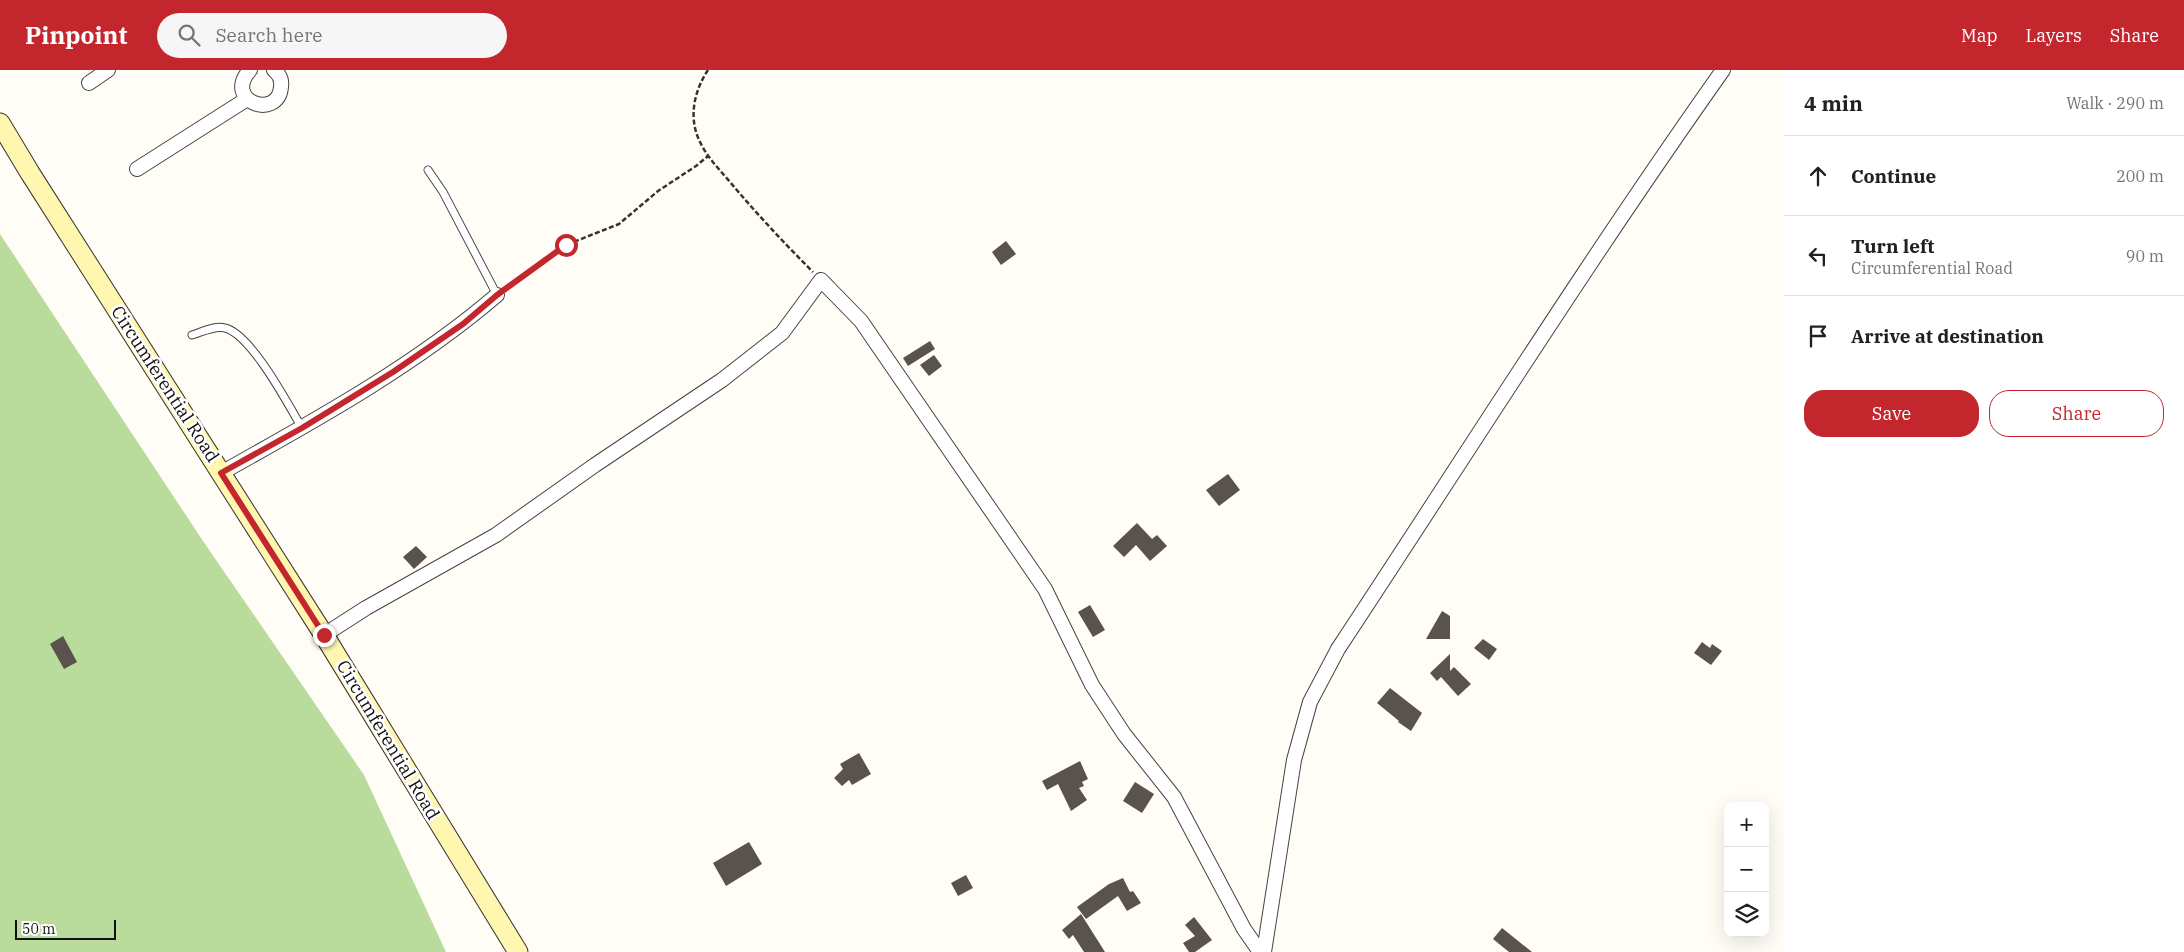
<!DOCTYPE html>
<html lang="en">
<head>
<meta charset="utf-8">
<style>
	:root { --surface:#fff; --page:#f6f6f6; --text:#202124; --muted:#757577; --line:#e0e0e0; --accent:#c4262e }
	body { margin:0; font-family:"IBM Plex Serif",serif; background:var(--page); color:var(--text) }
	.controls { position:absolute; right:15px; bottom:15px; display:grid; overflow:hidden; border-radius:10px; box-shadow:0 5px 20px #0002 }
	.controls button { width:45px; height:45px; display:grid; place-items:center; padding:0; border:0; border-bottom:1px solid var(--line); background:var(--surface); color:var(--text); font:25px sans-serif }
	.scale { position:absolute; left:15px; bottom:12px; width:101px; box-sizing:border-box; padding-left:5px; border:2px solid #111; border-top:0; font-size:14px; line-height:18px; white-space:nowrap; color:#111; -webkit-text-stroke:4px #fff; paint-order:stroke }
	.stop { position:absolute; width:15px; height:15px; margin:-11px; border:4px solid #c4262e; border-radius:50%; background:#fff }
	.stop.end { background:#c4262e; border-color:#fff; box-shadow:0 1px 5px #0008 }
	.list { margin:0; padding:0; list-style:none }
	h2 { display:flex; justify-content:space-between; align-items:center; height:65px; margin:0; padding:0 20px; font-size:21px }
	h2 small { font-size:16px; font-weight:400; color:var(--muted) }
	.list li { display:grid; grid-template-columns:32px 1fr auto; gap:15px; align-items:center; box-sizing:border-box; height:80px; padding:0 20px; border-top:1px solid var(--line) }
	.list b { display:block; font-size:19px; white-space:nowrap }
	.list p { margin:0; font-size:16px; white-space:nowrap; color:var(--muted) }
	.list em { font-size:16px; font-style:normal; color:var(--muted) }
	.actions { display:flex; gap:10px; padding:15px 20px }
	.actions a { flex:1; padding:11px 0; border:1px solid var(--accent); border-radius:20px; text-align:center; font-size:18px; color:var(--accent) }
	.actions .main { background:var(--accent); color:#fff }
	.icon { flex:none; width:28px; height:28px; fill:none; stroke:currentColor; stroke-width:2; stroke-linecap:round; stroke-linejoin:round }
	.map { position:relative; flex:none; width:1784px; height:882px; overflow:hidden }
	header { display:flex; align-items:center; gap:30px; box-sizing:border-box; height:70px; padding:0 25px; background:var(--accent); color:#fff }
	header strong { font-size:24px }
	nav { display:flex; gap:28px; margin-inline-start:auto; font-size:18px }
	.search { width:350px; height:45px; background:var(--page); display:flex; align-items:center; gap:12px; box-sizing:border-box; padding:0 18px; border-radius:28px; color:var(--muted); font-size:19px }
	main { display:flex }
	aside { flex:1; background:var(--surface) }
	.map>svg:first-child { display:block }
	.forest { fill:#b9dc9c }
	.building { fill:#5a524d }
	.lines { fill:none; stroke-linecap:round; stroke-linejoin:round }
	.lane-casing { stroke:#444; stroke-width:9 }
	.street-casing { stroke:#444; stroke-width:16 }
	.secondary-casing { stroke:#333; stroke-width:21 }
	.path { stroke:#333; stroke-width:2.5; stroke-dasharray:5 2.5; stroke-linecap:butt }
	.lane { stroke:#fff; stroke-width:7 }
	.street { stroke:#fff; stroke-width:14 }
	.secondary { stroke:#fff6b0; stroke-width:19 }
	.route { stroke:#c4262e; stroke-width:6 }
	.labels { text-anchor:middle; stroke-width:5; stroke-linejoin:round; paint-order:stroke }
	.street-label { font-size:18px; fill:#111; stroke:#fff }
</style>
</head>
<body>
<header>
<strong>Pinpoint</strong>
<div class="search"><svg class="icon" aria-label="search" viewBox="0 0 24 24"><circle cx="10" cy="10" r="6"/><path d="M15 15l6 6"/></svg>Search here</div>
<nav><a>Map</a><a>Layers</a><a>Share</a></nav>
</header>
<main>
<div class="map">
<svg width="1784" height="882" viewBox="0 0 1784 882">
	<rect width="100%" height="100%" fill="#fffdf5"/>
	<polygon class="forest" points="0,164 203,471 364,705 446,882 0,882"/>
	<g class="building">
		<polygon points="1006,171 1016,184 1001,195 992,182"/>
		<polygon points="930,271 935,279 908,296 903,288"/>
		<polygon points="934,285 942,296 929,306 920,295"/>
		<polygon points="1228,404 1240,420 1219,436 1206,420"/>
		<polygon points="1137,453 1152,469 1157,465 1167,476 1150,491 1136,475 1124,487 1113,476"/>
		<polygon points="416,476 427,487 414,499 403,487"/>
		<polygon points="1090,535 1105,560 1093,567 1078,542"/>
		<polygon points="1442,541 1450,546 1450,569 1426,569"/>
		<polygon points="63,566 77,592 64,599 50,574"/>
		<polygon points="1483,569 1497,579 1489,590 1474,578"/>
		<polygon points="1702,572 1710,578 1712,574 1722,581 1711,595 1694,583"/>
		<polygon points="1450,584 1450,601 1454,597 1471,614 1458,626 1441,607 1437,611 1430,603"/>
		<polygon points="1390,618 1422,643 1411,661 1398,652 1399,651 1377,633"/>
		<polygon points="859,683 871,704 852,715 849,710 842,716 834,708 843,699 840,694"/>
		<polygon points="1080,691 1088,709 1082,712 1084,716 1079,718 1087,730 1071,741 1058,714 1047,720 1042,711"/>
		<polygon points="1135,712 1154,724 1142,743 1123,731"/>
		<polygon points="749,772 762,794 726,816 713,793"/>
		<polygon points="966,805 973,818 958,826 951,813"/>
		<polygon points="1123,808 1130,822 1133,821 1141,833 1127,841 1118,826 1086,849 1077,837 1109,814"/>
		<polygon points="1081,844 1105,882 1084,882 1073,865 1069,869 1062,860"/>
		<polygon points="1194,847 1212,870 1195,882 1189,882 1183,873 1195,866 1185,855"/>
		<polygon points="1502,858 1532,882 1509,882 1493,869"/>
	</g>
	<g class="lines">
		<defs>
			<g id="lane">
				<polyline points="428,100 443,122 497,225"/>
				<path d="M 192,265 C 202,262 215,255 225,258 C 251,264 288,334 302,358"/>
			</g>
			<g id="street">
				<path d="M 250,0 C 222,31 278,51 281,17 C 282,10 279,4 274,0"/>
				<polyline points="89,13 108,0"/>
				<polyline points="137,99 247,29"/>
				<path d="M 221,403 C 316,350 414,296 497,225"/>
				<polyline points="324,565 366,538 496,465 595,395 722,310 782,263 821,210 861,251 1045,519 1092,615 1124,664 1174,727 1244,859 1260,882"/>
				<path d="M 1264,882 L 1294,690 L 1310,632 L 1338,579 C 1466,385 1589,189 1723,0"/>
			</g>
			<polyline id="secondary" points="0,53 30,103 324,565 518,882"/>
		</defs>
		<use href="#lane" class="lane-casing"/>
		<use href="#street" class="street-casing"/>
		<use href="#secondary" class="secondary-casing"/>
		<g class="path">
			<path d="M 708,0 C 694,21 688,48 700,72 C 707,87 719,99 730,112 C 756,143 784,173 813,202"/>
			<polyline points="506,218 566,175 619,154 658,121 696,96 708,86"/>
		</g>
		<use href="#lane" class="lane"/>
		<use href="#street" class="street"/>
		<use href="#secondary" class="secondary"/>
	</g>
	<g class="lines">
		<polyline class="route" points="324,565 221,403 302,358 393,302 463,254 497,225 566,175"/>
	</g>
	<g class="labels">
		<g class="street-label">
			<text transform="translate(165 314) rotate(57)" y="6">Circumferential Road</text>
			<text transform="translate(388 670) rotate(59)" y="6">Circumferential Road</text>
		</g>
	</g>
</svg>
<div class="controls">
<button>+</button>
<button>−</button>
<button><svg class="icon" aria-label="layers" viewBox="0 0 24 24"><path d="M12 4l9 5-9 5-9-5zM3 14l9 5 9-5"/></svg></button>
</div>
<div class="scale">50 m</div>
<div class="stop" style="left:566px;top:175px"></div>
<div class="stop end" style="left:324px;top:565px"></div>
</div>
<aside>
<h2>4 min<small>Walk · 290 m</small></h2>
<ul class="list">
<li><svg class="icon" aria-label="ahead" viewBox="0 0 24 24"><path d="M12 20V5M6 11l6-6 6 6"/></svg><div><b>Continue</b></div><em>200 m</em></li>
<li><svg class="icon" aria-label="left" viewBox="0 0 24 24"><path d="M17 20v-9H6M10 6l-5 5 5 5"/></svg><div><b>Turn left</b><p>Circumferential Road</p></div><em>90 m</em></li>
<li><svg class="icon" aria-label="arrive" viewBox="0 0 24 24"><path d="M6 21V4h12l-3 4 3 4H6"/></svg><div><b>Arrive at destination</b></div></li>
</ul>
<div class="actions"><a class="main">Save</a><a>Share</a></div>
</aside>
</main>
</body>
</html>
